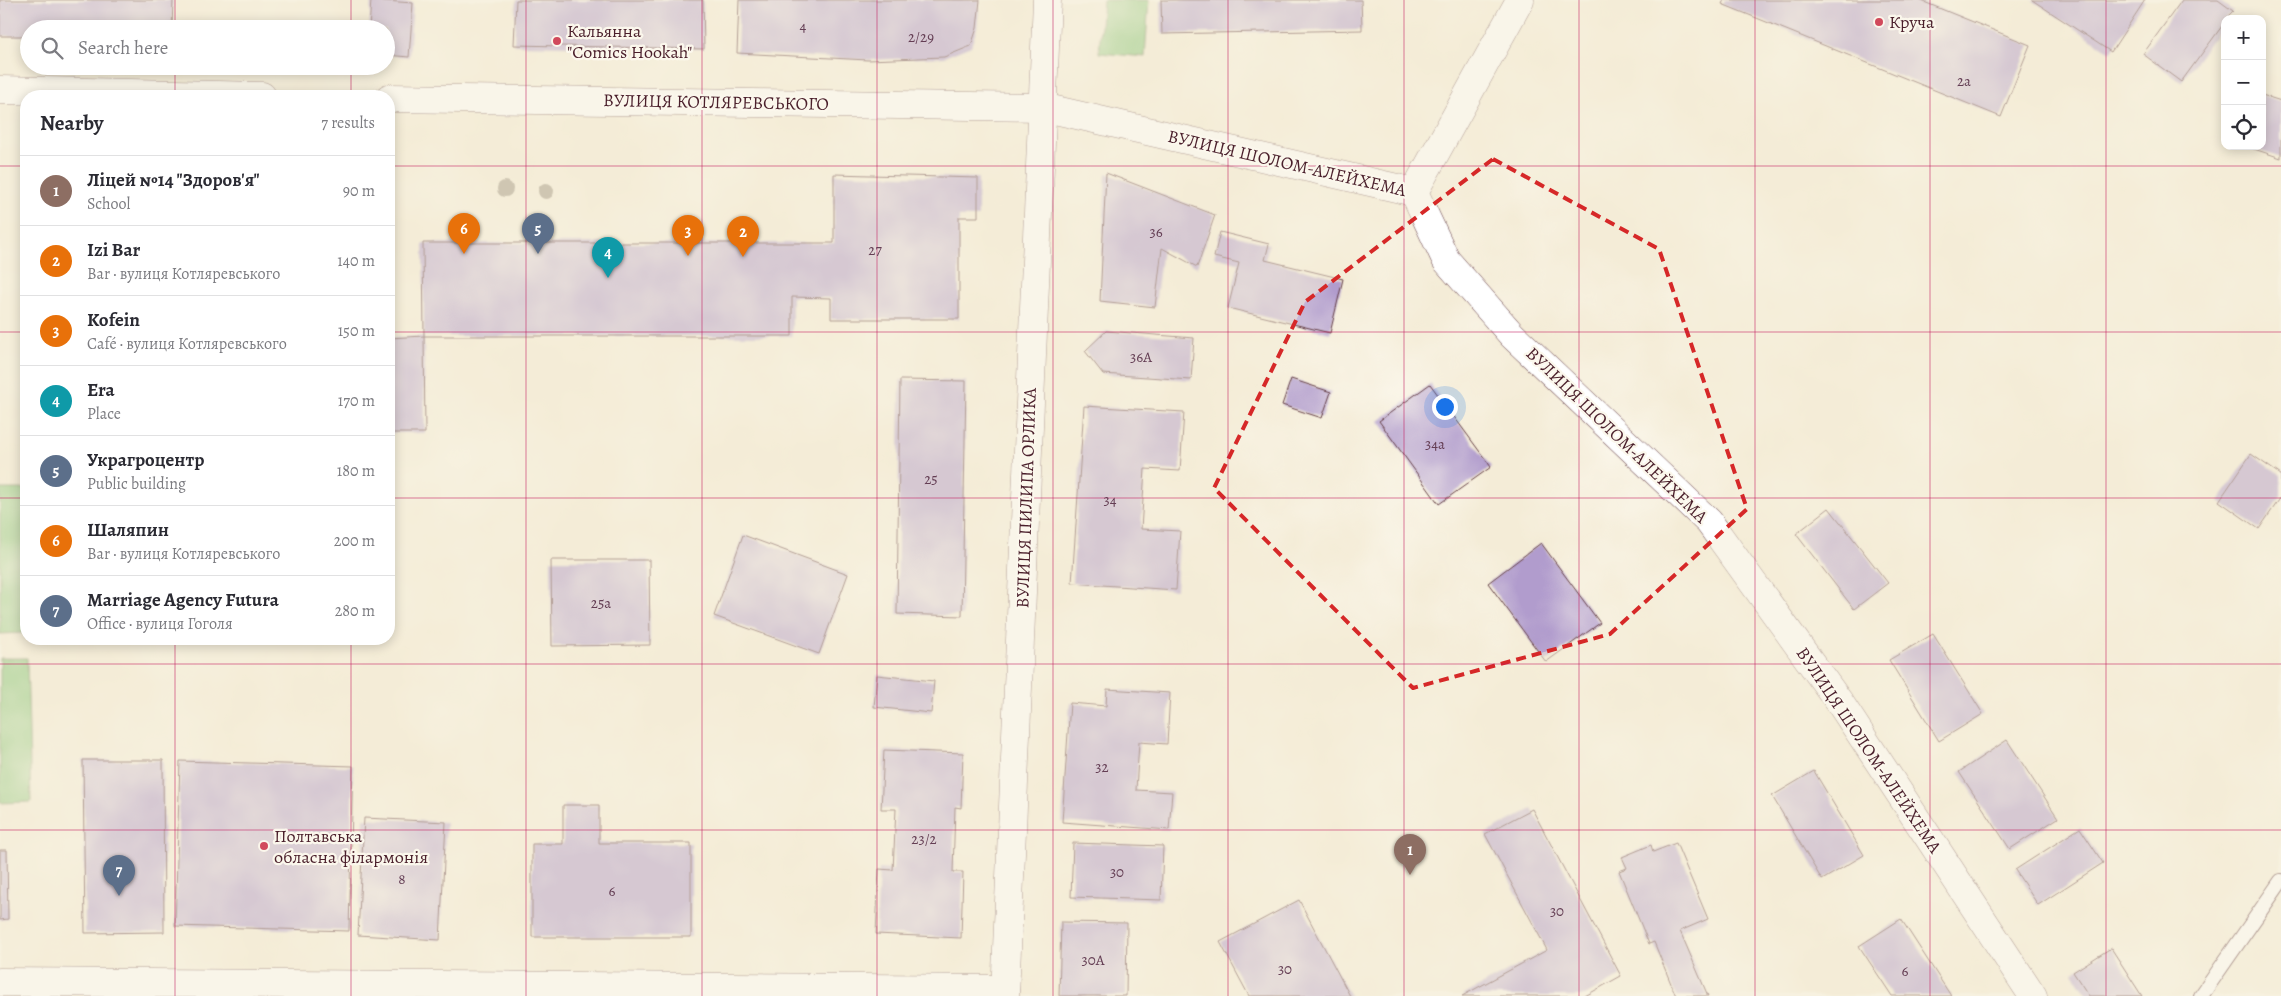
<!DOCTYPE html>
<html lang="en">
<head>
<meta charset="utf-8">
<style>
	:root { --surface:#fff; --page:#f2f2f3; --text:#2b2b33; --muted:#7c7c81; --line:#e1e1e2; --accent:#d1495b }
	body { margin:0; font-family:Alegreya,serif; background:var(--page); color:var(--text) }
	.controls { position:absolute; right:15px; top:15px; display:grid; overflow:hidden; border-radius:10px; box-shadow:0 2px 12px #0003 }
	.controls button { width:45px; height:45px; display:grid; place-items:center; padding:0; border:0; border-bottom:1px solid var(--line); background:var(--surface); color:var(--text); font:25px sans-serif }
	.you { position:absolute; left:1444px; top:406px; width:18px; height:18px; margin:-12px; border:4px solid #fff; border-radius:50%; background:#1a73e8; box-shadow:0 0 0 8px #1a73e833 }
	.badge { display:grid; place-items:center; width:32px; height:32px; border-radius:50%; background:var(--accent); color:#fff; font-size:16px; font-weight:700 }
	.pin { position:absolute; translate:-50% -41px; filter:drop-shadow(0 1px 2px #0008) }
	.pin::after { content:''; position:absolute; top:26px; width:18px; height:15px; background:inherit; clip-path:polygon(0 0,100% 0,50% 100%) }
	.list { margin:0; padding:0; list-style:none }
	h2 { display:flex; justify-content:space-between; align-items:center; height:65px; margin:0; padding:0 20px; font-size:21px }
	h2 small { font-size:16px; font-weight:400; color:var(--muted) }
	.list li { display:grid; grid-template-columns:32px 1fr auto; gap:15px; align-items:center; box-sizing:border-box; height:70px; padding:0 20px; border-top:1px solid var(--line) }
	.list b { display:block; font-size:19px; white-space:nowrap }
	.list p { margin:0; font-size:16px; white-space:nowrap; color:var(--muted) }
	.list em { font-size:16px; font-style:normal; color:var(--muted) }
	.icon { flex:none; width:28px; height:28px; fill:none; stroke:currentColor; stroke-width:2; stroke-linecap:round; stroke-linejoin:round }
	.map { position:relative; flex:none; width:2281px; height:996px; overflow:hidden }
	.search { position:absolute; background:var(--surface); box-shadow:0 2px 12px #0003; left:20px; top:20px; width:375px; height:55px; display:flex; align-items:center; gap:12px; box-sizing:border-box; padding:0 18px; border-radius:28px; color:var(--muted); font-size:19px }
	.panel { position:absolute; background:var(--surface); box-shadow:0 2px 12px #0003; left:20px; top:90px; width:375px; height:555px; border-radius:20px }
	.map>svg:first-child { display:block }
	.green { fill:#8bc77d; stroke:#6a7354 }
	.building { fill:#b19ccd }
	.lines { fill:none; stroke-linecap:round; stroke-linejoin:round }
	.lane-casing { stroke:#643e45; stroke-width:16 }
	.street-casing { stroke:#643e45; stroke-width:29 }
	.secondary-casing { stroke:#643e45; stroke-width:29 }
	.lane { stroke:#fff; stroke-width:14 }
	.street { stroke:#fff; stroke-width:28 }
	.secondary { stroke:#fff; stroke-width:28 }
	.tree { fill:#a29786 }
	.marked { fill:none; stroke:#d62828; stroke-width:4; stroke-dasharray:10 6; stroke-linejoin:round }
	.grid { fill:none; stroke:#c2185b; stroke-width:1; stroke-opacity:0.55 }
	.poi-dot { fill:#d1495b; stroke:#fbf7ec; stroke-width:2 }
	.labels { text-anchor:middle; stroke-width:4.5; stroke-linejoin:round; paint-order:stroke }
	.number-label { font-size:15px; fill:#643e54 }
	.poi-label { font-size:18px; fill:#4a1f2b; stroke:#fbf7ec; text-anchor:start }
	.street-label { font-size:18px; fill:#4a1f2b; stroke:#fbf7ec }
</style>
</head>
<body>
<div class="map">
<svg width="2281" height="996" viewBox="0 0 2281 996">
	<rect width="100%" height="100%" fill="#fbf7ec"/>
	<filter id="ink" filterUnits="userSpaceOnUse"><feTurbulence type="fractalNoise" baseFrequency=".02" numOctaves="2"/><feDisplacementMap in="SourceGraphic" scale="10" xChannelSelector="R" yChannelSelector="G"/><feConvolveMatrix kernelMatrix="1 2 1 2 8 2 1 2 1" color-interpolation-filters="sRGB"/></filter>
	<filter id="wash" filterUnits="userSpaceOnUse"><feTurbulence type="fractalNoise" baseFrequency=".0096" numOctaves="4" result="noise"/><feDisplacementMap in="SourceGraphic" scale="20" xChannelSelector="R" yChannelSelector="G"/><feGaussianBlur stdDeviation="1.12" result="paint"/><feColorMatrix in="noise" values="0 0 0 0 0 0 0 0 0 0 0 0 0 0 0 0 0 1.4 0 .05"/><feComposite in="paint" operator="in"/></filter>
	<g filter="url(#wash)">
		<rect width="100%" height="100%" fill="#f4ecd7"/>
		<g class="green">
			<polygon points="1103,0 1149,0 1145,57 1099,53"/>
			<polygon points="0,489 26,489 26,633 0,634"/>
			<polygon points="0,658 27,658 31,802 0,803"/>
		</g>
		<g id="blocks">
			<g class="building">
				<polygon points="0,0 173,0 172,29 29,29 29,36 0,36"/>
				<polygon points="371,0 413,3 409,57 386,55 386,29 369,29"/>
				<polygon points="516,0 703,0 704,49 514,45"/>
				<polygon points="739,0 980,0 977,28 971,46 944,57 868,60 737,53"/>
				<polygon points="1161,0 1361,0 1362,27 1362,30 1162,34"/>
				<polygon points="1724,0 1919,0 2030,45 2001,117 1722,4"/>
				<polygon points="2032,0 2145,0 2111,52"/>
				<polygon points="2182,0 2218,0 2233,11 2225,19 2225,22 2181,82 2143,54"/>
				<polygon points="2262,95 2281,101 2281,158 2248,147 2262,146"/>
				<polygon points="1106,173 1215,215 1197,267 1162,248 1155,307 1100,301"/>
				<polygon points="834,174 978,178 978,217 959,217 959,319 831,319 831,298 792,297 792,336 424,336 423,243 834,243"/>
				<polygon points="1220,232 1269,244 1265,260 1343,279 1330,333 1228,308 1239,263 1214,257"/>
				<polygon points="1106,331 1194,338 1191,380 1103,374 1085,351"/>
				<polygon points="424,336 425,433 389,433 389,338"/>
				<polygon points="1291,379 1331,392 1322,418 1282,405"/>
				<polygon points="900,380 966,381 962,616 897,614"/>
				<polygon points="1430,384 1491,467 1439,504 1379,421"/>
				<polygon points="1084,406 1184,412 1180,471 1145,469 1141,529 1180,531 1176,590 1072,583"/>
				<polygon points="2251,454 2281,475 2281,497 2259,529 2219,501"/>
				<polygon points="1829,508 1888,583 1854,609 1796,534"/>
				<polygon points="743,535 848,574 819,654 714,616"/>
				<polygon points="1541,543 1600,623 1546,662 1488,583"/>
				<polygon points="551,560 649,560 650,645 552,646"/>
				<polygon points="1933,634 1983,714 1939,741 1889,660"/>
				<polygon points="877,675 934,681 931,713 874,707"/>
				<polygon points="1107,689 1170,693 1167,744 1139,742 1136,790 1172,792 1169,830 1062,822 1070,703 1106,706"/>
				<polygon points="2007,740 2058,818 2010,849 1959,772"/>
				<polygon points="884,750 963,753 961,808 955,807 953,872 963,872 961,938 876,934 879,869 893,870 896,809 881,809"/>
				<polygon points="83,760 163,760 164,932 85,933"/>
				<polygon points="180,761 353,766 349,931 175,926"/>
				<polygon points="1814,771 1864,855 1822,880 1772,796"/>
				<polygon points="563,805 599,805 599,843 691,843 691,937 532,937 532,844 563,844"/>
				<polygon points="1532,809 1621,976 1585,996 1462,996 1547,950 1485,834"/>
				<polygon points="364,818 446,822 440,940 358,935"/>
				<polygon points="2080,828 2103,863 2038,905 2015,870"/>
				<polygon points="1073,843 1163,846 1161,900 1071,897"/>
				<polygon points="1676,843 1708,919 1680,931 1708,996 1676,996 1654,942 1649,944 1619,871 1627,868 1622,857 1651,845 1653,852"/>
				<polygon points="0,850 7,850 8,919 0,920"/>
				<polygon points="1299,900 1350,996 1249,996 1220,942"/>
				<polygon points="1901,919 1951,996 1892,996 1859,946"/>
				<polygon points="1061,922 1127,923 1126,996 1059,996"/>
				<polygon points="2111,948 2142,996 2089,996 2073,972"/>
			</g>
		</g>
	</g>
	<g filter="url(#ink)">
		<use href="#blocks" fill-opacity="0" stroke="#643e45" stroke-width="1"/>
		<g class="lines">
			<defs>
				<polyline id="lane" points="2201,996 2281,881"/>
				<g id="street">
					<polyline points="0,90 262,96"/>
					<polyline points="389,98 1042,107 1414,192"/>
					<polyline points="0,982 1005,989"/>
					<polyline points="1005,996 1047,0"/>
				</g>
				<polyline id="secondary" points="1520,0 1414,192 1446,260 1512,335 1709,522 1840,703 2033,996"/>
			</defs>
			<use href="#lane" class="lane-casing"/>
			<use href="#street" class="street-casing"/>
			<use href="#secondary" class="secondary-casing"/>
			<use href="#lane" class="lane"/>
			<use href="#street" class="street"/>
			<use href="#secondary" class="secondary"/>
		</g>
		<g class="tree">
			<circle cx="505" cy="189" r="8"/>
			<circle cx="546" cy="191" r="8"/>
		</g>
	</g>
	<path d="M0 0H2281V996H0ZM 1493,159 L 1659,249 L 1747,509 L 1610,634 L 1413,688 L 1214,488 L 1305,302 Z" fill="#f4ecd7" fill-opacity=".55" fill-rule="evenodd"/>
	<path class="marked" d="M 1493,159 L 1659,249 L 1747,509 L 1610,634 L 1413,688 L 1214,488 L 1305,302 Z"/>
	<path class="grid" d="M 175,0 L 175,29M 351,0 L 351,29M 526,0 L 526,996M 702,0 L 702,996M 877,0 L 877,996M 1053,0 L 1053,996M 1228,0 L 1228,996M 1404,0 L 1404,996M 1579,0 L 1579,996M 1755,0 L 1755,996M 1930,0 L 1930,996M 2106,0 L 2106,996M 175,66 L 175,96M 351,66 L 351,96M 0,166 L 26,166M 389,166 L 2281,166M 0,332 L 26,332M 389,332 L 2281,332M 0,498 L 26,498M 389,498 L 2281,498M 175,639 L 175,996M 351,639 L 351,996M 0,664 L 2281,664M 0,830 L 2281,830"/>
	<g class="poi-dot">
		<circle cx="1879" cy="22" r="5"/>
		<circle cx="557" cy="41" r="5"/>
		<circle cx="264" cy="846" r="5"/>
	</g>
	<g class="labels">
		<g class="number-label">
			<text x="803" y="31">4</text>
			<text x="921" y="42">2/29</text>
			<text x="1964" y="86">2а</text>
			<text x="1156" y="237">36</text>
			<text x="875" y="255">27</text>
			<text x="1141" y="362">36А</text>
			<text x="1435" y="449">34а</text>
			<text x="931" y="484">25</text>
			<text x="1110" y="505">34</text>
			<text x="601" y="608">25а</text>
			<text x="1102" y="772">32</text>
			<text x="924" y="844">23/2</text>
			<text x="1117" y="877">30</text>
			<text x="402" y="884">8</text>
			<text x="612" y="896">6</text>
			<text x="1557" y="916">30</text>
			<text x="1093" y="965">30А</text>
			<text x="1285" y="974">30</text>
			<text x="1905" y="976">6</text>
		</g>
		<g class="poi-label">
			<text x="1889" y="28">Круча</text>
			<text x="567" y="37">Кальянна<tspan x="567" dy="21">"Comics Hookah"</tspan></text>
			<text x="274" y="842">Полтавська<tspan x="274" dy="21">обласна філармонія</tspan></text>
		</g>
		<g class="street-label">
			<text transform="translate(716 102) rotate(1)" y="6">ВУЛИЦЯ КОТЛЯРЕВСЬКОГО</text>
			<text transform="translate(1287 163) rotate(13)" y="6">ВУЛИЦЯ ШОЛОМ-АЛЕЙХЕМА</text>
			<text transform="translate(1617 435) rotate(44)" y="6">ВУЛИЦЯ ШОЛОМ-АЛЕЙХЕМА</text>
			<text transform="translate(1026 498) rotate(-88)" y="6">ВУЛИЦЯ ПИЛИПА ОРЛИКА</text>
			<text transform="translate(1869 750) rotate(56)" y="6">ВУЛИЦЯ ШОЛОМ-АЛЕЙХЕМА</text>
		</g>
	</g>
</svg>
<div class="controls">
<button>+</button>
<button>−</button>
<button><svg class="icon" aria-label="locate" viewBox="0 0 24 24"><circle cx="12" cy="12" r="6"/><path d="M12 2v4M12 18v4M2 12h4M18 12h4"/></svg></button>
</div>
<div class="you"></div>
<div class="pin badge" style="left:1410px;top:875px;background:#8d6e63">1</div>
<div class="pin badge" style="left:743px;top:257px;background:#e8710a">2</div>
<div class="pin badge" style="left:688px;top:256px;background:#e8710a">3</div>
<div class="pin badge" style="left:608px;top:278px;background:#0f9aa8">4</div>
<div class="pin badge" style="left:538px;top:254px;background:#5c6f8a">5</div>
<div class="pin badge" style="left:464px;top:254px;background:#e8710a">6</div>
<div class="pin badge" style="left:119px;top:896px;background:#5c6f8a">7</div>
<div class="search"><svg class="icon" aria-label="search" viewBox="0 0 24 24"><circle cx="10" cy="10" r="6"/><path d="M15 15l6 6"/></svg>Search here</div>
<section class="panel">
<h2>Nearby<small>7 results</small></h2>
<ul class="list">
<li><span class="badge" style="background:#8d6e63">1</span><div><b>Ліцей №14 &quot;Здоров'я&quot;</b><p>School</p></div><em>90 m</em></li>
<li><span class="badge" style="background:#e8710a">2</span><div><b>Izi Bar</b><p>Bar · вулиця Котляревського</p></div><em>140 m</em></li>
<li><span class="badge" style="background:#e8710a">3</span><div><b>Kofein</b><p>Café · вулиця Котляревського</p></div><em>150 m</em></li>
<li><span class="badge" style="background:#0f9aa8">4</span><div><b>Era</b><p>Place</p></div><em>170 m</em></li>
<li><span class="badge" style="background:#5c6f8a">5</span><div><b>Украгроцентр</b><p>Public building</p></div><em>180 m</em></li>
<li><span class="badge" style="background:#e8710a">6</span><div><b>Шаляпин</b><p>Bar · вулиця Котляревського</p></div><em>200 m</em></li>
<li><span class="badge" style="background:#5c6f8a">7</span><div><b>Marriage Agency Futura</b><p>Office · вулиця Гоголя</p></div><em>280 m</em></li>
</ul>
</section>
</div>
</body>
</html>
